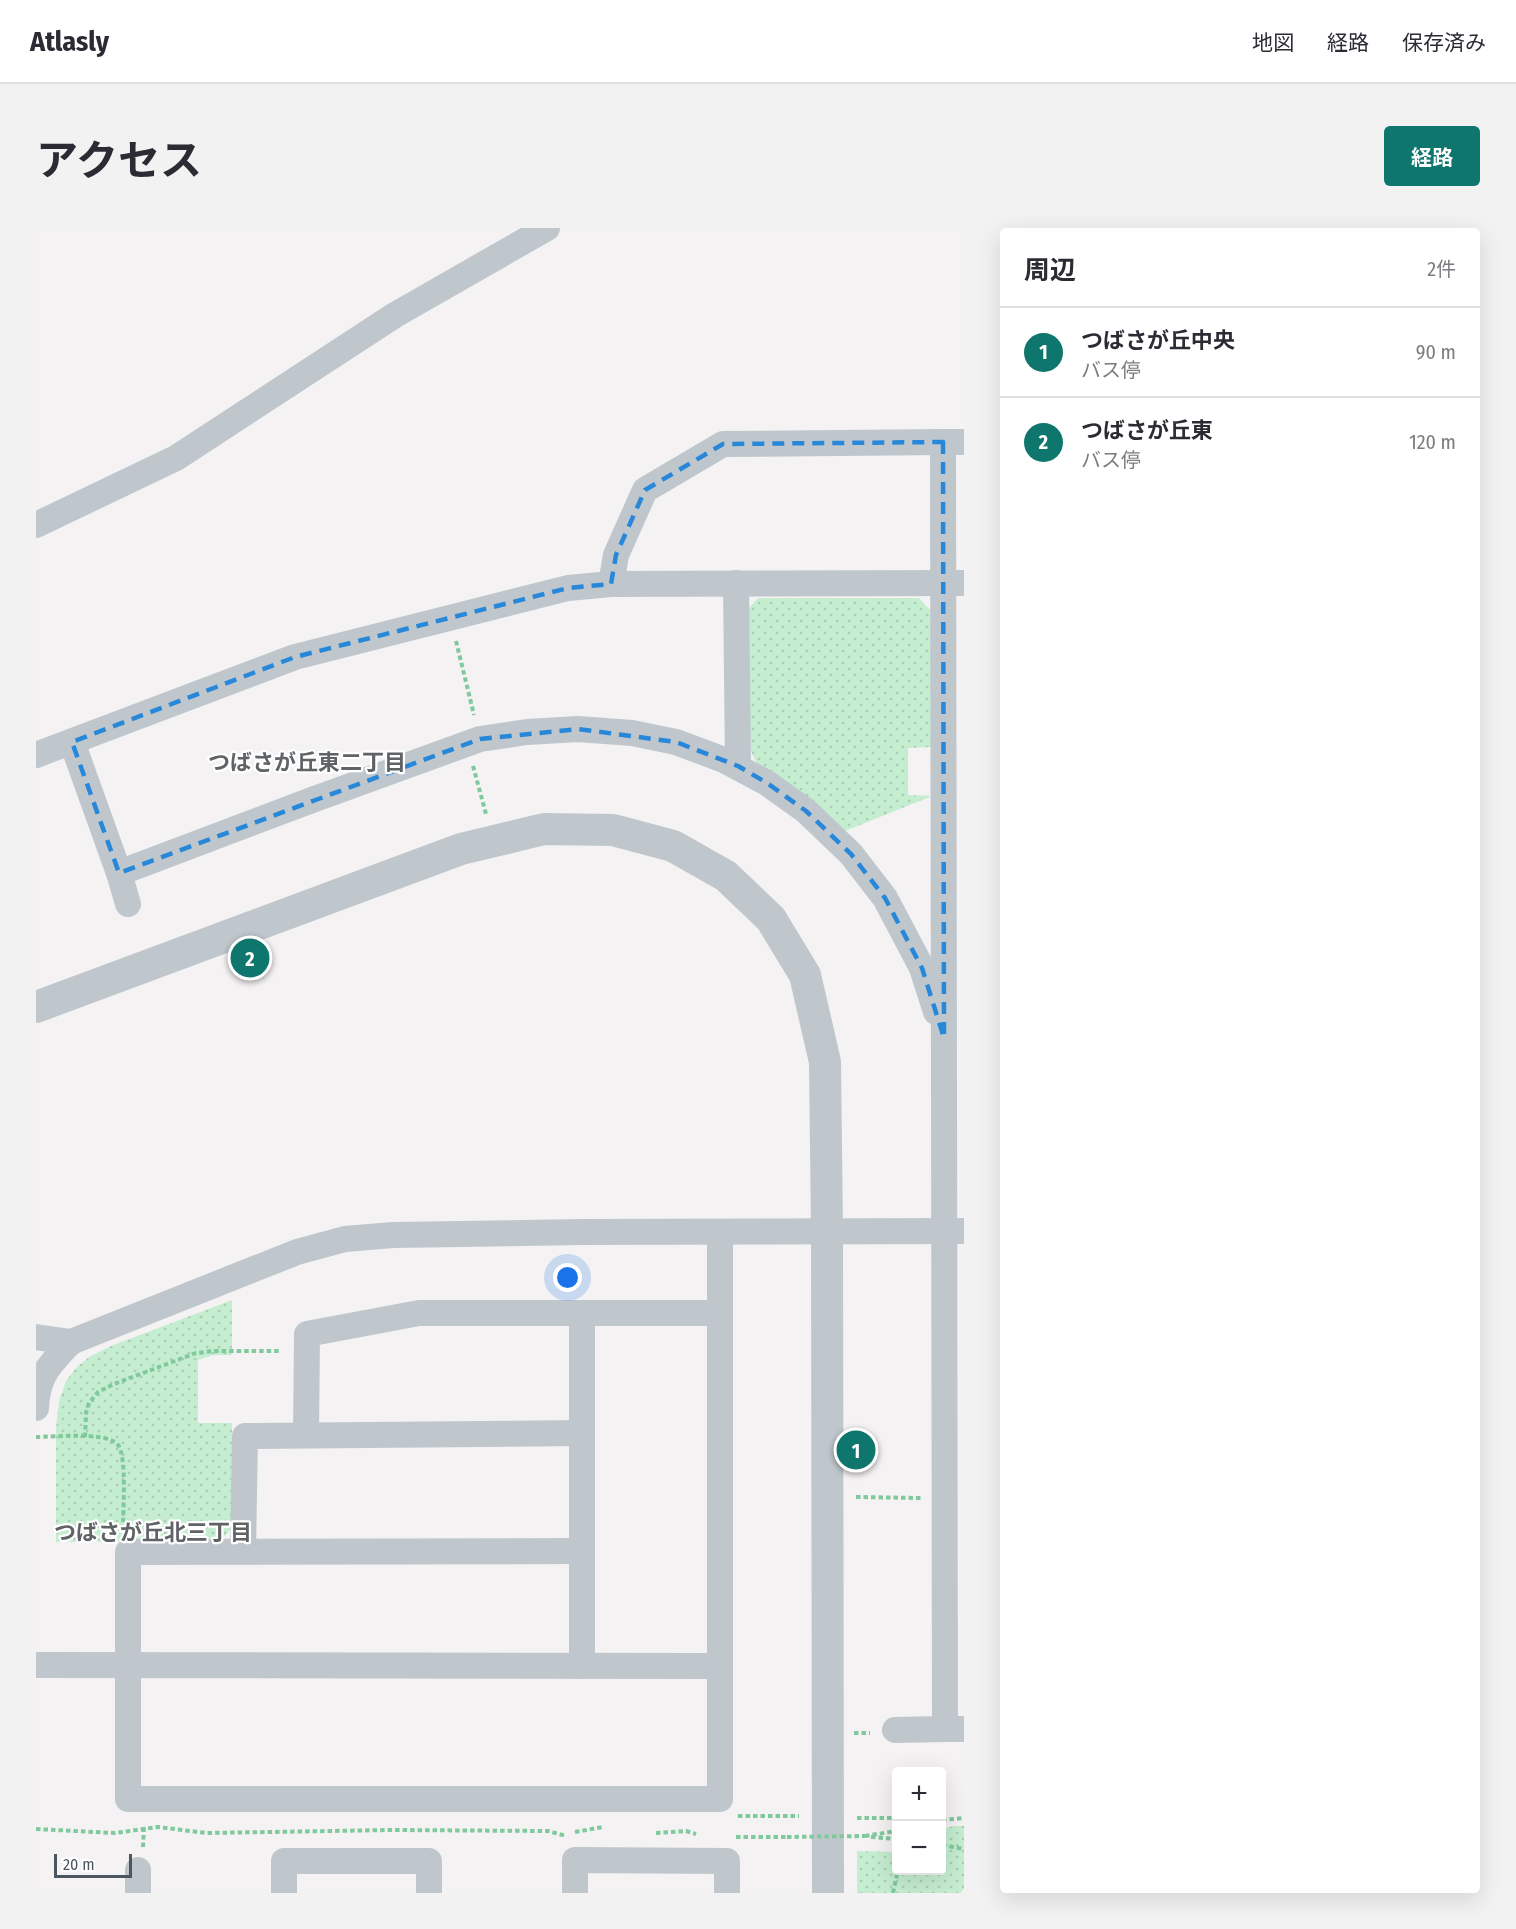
<!DOCTYPE html>
<html lang="ja">
<head>
<meta charset="utf-8">
<style>
	:root { --surface:#fff; --page:#f2f2f3; --text:#2b2b33; --muted:#7c7c81; --line:#e1e1e2; --accent:#0f766e }
	body { margin:0; font-family:"Fira Sans Condensed","Noto Sans JP",sans-serif; background:var(--page); color:var(--text) }
	.controls { position:absolute; right:18px; bottom:18px; display:grid; overflow:hidden; border-radius:6px; box-shadow:0 6px 24px #0002 }
	.controls button { width:54px; height:54px; display:grid; place-items:center; padding:0; border:0; border-bottom:2px solid var(--line); background:var(--surface); color:var(--text); font:30px sans-serif }
	.scale { position:absolute; left:18px; bottom:15px; width:78px; box-sizing:border-box; padding-left:6px; border:3px solid #4b575e; border-top:0; font-size:16px; line-height:21px; white-space:nowrap; color:#4b575e; -webkit-text-stroke:4px #fff; paint-order:stroke }
	.you { position:absolute; left:532px; top:1050px; width:21px; height:21px; margin:-15px; border:4px solid #fff; border-radius:50%; background:#1a73e8; box-shadow:0 0 0 9px #1a73e833 }
	.badge { display:grid; place-items:center; width:39px; height:39px; border-radius:50%; background:var(--accent); color:#fff; font-size:20px; font-weight:700 }
	.pin { position:absolute; translate:-50% -50%; border:3px solid #fff; box-shadow:0 2px 6px #0006 }
	.list { margin:0; padding:0; list-style:none }
	h2 { display:flex; justify-content:space-between; align-items:center; height:78px; margin:0; padding:0 24px; font-size:26px }
	h2 small { font-size:20px; font-weight:400; color:var(--muted) }
	.list li { display:grid; grid-template-columns:39px 1fr auto; gap:18px; align-items:center; box-sizing:border-box; height:90px; padding:0 24px; border-top:2px solid var(--line) }
	.list b { display:block; font-size:22px; white-space:nowrap }
	.list p { margin:0; font-size:20px; white-space:nowrap; color:var(--muted) }
	.list em { font-size:20px; font-style:normal; color:var(--muted) }
	.map { position:relative; flex:none; width:928px; height:1665px; overflow:hidden; border-radius:6px }
	header { display:flex; align-items:center; gap:36px; box-sizing:border-box; height:84px; padding:0 30px; background:var(--surface); border-bottom:2px solid var(--line) }
	header strong { font-size:28px }
	nav { display:flex; gap:33px; margin-inline-start:auto; font-size:21px }
	.intro { display:flex; align-items:center; justify-content:space-between; box-sizing:border-box; height:144px; padding:0 36px }
	h1 { margin:0; font-size:42px }
	.button { padding:15px 27px; border-radius:6px; background:var(--accent); color:#fff; font-size:21px; font-weight:700 }
	main { display:flex; gap:36px; padding:0 36px }
	aside { flex:1; background:var(--surface); border-radius:6px; box-shadow:0 6px 24px #0002 }
	.map>svg:first-child { display:block }
	.park { fill:url(#park-dots) }
	.lines { fill:none; stroke-linecap:round; stroke-linejoin:round }
	.path { stroke:#7fc99d; stroke-width:4; stroke-dasharray:4.5 3; stroke-linecap:butt }
	.minor { stroke:#bfc7cd; stroke-width:26 }
	.tertiary { stroke:#bfc7cd; stroke-width:32 }
	.path-bridge { stroke:#7fc99d; stroke-width:4; stroke-dasharray:4.5 3; stroke-linecap:butt }
	.marked { fill:none; stroke:#2787d9; stroke-width:4.5; stroke-dasharray:12 8; stroke-linejoin:round }
	.labels { text-anchor:middle; stroke-width:4.5; stroke-linejoin:round; paint-order:stroke }
	.neighbourhood-label { font-size:22px; font-weight:bold; fill:#5f6366; stroke:#fff }
</style>
</head>
<body>
<header>
<strong>Atlasly</strong>
<nav><a>地図</a><a>経路</a><a>保存済み</a></nav>
</header>
<div class="intro"><h1>アクセス</h1><a class="button">経路</a></div>
<main>
<div class="map">
<svg width="928" height="1665" viewBox="0 0 928 1665">
	<defs>
		<pattern id="park-dots" width="8" height="8" patternUnits="userSpaceOnUse" patternTransform="scale(1.5)"><rect width="8" height="8" fill="#c5edd0"/><path d="M2 2h.1M6 6h.1" fill="none" stroke="#abcdb5" stroke-width="1.8" stroke-linecap="round"/></pattern>
	</defs>
	<rect width="100%" height="100%" fill="#f4f2f2"/>
	<g class="park">
		<polygon points="722,370 883,370 895,383 896,519 872,520 872,567 896,568 809,603 782,578 722,538 714,521 713,380"/>
		<polygon points="196,1072 196,1127 177,1127 162,1132 162,1195 196,1195 196,1300 184,1313 20,1314 20,1200 23,1173 30,1153 40,1140 53,1129 75,1118"/>
		<polygon points="919,1598 928,1598 928,1665 821,1665 821,1623 860,1624 860,1642 906,1642 906,1600"/>
	</g>
	<g class="lines">
		<g class="path">
			<polyline points="420,413 438,487"/>
			<polyline points="437,538 450,586"/>
			<path d="M 0,1209 C 18,1209 71,1203 82,1217 C 91,1228 87,1283 87,1300"/>
			<polyline points="49,1209 50,1185 53,1175 62,1164 78,1156 160,1125 178,1123 245,1123"/>
			<polyline points="820,1269 885,1270"/>
			<polyline points="818,1505 834,1505"/>
			<polyline points="702,1588 763,1588"/>
			<polyline points="821,1590 860,1590"/>
			<polyline points="906,1592 928,1590"/>
			<polyline points="0,1601 79,1605 122,1599 170,1605 356,1602 512,1603 530,1608"/>
			<polyline points="539,1604 567,1599"/>
			<polyline points="620,1605 650,1603 660,1606"/>
			<polyline points="829,1608 860,1603"/>
			<polyline points="700,1609 751,1609"/>
			<polyline points="835,1609 860,1611"/>
			<polyline points="906,1617 928,1621"/>
			<polyline points="107,1619 108,1599"/>
			<polyline points="857,1665 862,1642"/>
		</g>
		<g class="minor">
			<polyline points="928,214 907,214 909,1501 928,1501"/>
			<polyline points="0,297 140,230 359,87 511,0"/>
			<polyline points="700,355 702,538"/>
			<polyline points="575,356 580,327 609,262 687,216 907,214"/>
			<polyline points="36,514 83,645 276,572 444,511 491,504 542,501 596,505 640,514 688,532 731,555 770,583 815,626 849,670 886,740 900,784"/>
			<polyline points="0,527 259,429 532,360 575,356 928,355"/>
			<polyline points="83,645 92,676"/>
			<polyline points="546,1085 546,1438"/>
			<polyline points="0,1109 35,1114"/>
			<path d="M 0,1180 C 1,1148 14,1136 35,1114 L 261,1024 L 309,1011 L 357,1007 L 546,1004 L 928,1003"/>
			<polyline points="270,1207 271,1106 383,1085 684,1085"/>
			<polyline points="207,1323 209,1208 546,1205"/>
			<polyline points="546,1323 92,1324 92,1571 684,1571 684,1004"/>
			<polyline points="0,1437 684,1438"/>
			<polyline points="859,1502 909,1501"/>
			<polyline points="102,1642 102,1665"/>
			<polyline points="248,1665 248,1633 393,1633 393,1665"/>
			<polyline points="539,1665 539,1632 691,1633 691,1665"/>
		</g>
		<polyline class="tertiary" points="0,779 425,621 508,601 577,602 637,618 690,648 735,691 769,747 789,834 791,1004 792,1665"/>
		<polyline class="path-bridge" points="751,1609 829,1608"/>
	</g>
	<path class="marked" d="M 907,214 L 908,810 L 886,740 L 849,670 L 815,626 L 770,583 L 731,555 L 702,538 L 640,514 L 542,501 L 444,511 L 83,645 L 36,514 L 259,429 L 532,360 L 575,356 L 580,327 L 609,262 L 687,216 Z"/>
	<g class="labels">
		<g class="neighbourhood-label">
			<text x="271" y="542">つばさが丘東二丁目</text>
			<text x="117" y="1312">つばさが丘北三丁目</text>
		</g>
	</g>
</svg>
<div class="controls">
<button>+</button>
<button>−</button>
</div>
<div class="scale">20 m</div>
<div class="you"></div>
<div class="pin badge" style="left:820px;top:1222px">1</div>
<div class="pin badge" style="left:214px;top:730px">2</div>
</div>
<aside>
<h2>周辺<small>2件</small></h2>
<ul class="list">
<li><span class="badge">1</span><div><b>つばさが丘中央</b><p>バス停</p></div><em>90 m</em></li>
<li><span class="badge">2</span><div><b>つばさが丘東</b><p>バス停</p></div><em>120 m</em></li>
</ul>
</aside>
</main>
</body>
</html>
